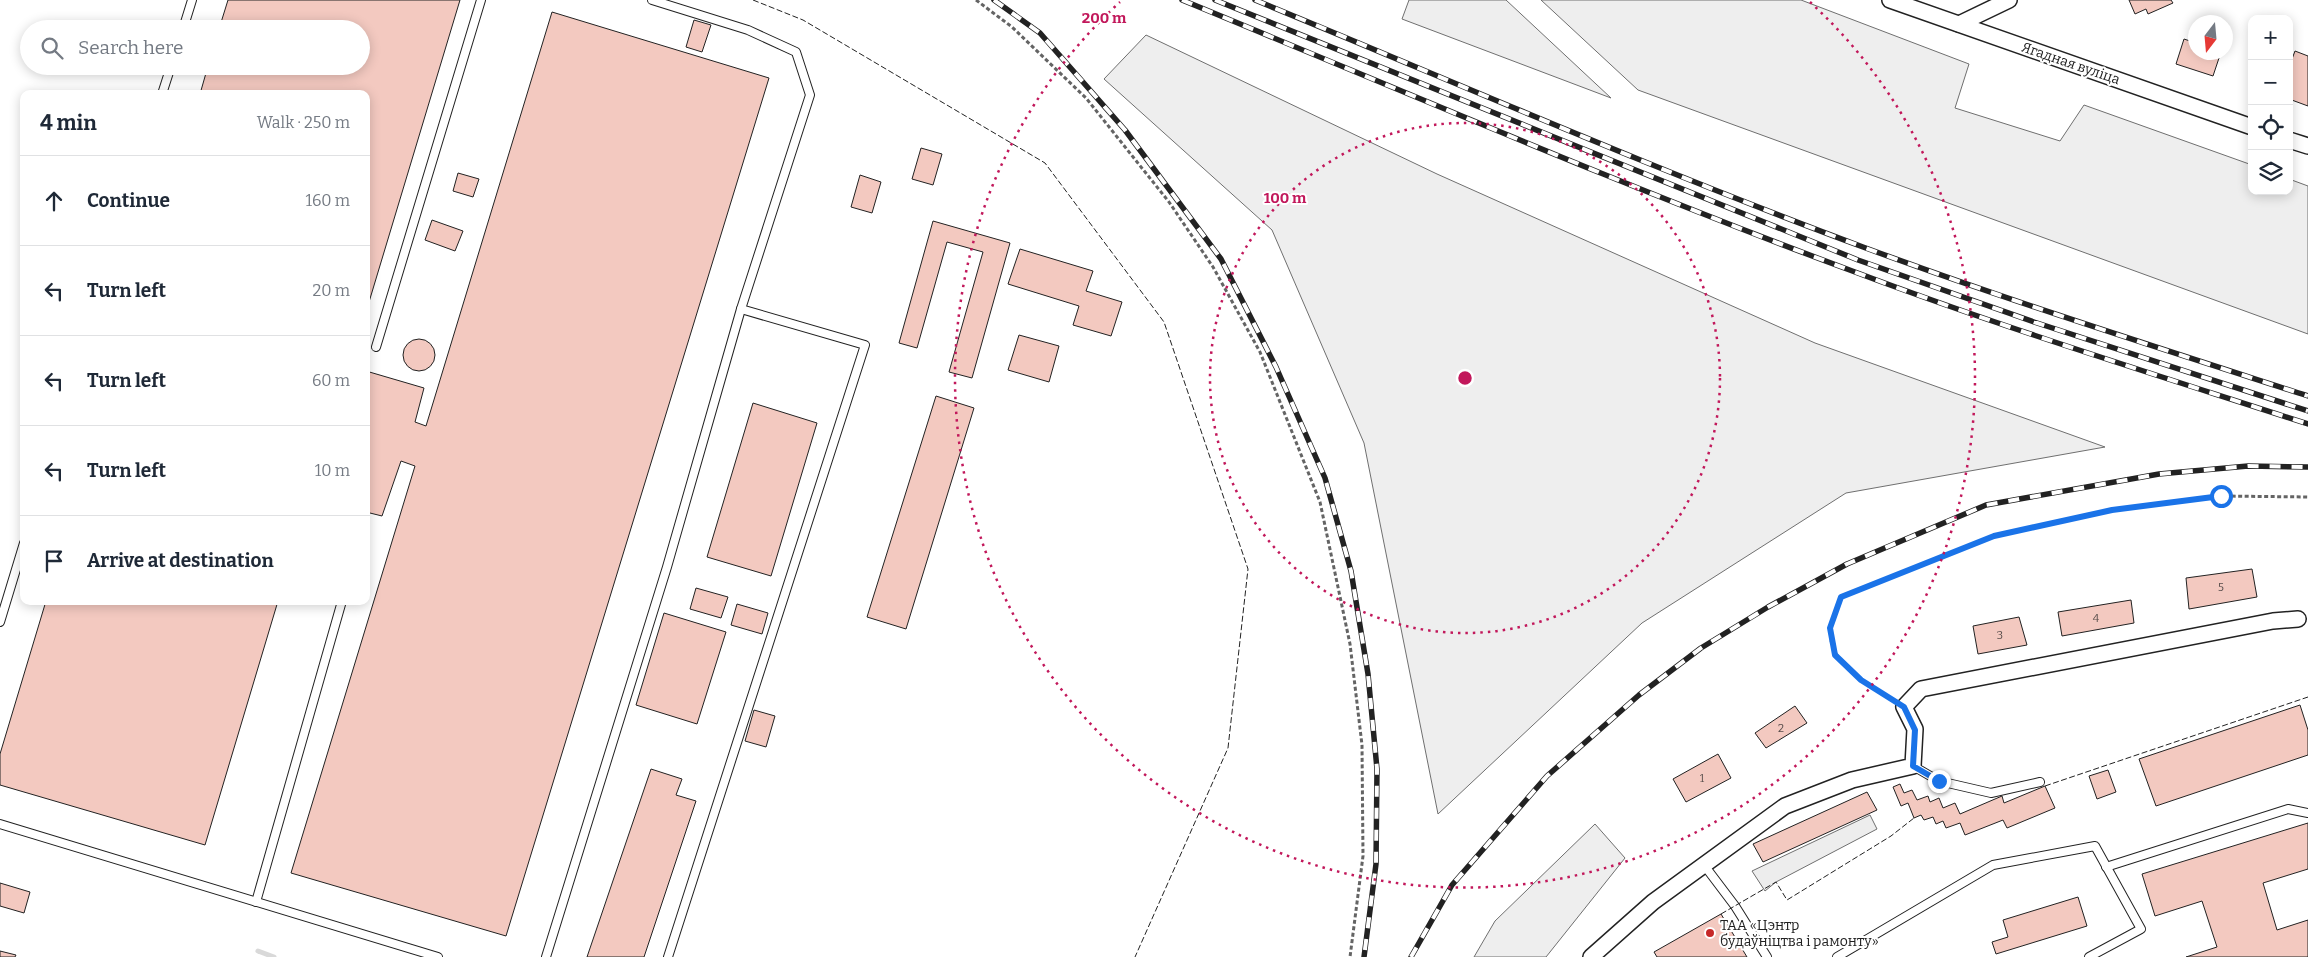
<!DOCTYPE html>
<html lang="en">
<head>
<meta charset="utf-8">
<style>
	:root { --surface:#fff; --page:#f2f2f3; --text:#1f2937; --muted:#747a83; --line:#e0e1e3 }
	body { margin:0; font-family:Bitter,serif; background:var(--page); color:var(--text) }
	.controls { position:absolute; right:15px; top:15px; display:grid; overflow:hidden; border-radius:10px; box-shadow:0 2px 12px #0003 }
	.controls button { width:45px; height:45px; display:grid; place-items:center; padding:0; border:0; border-bottom:1px solid var(--line); background:var(--surface); color:var(--text); font:25px sans-serif }
	.compass { position:absolute; left:2188px; top:15px; width:45px; height:45px; border-radius:50%; background:var(--surface); box-shadow:0 2px 12px #0003; rotate:196deg }
	.stop { position:absolute; width:15px; height:15px; margin:-11px; border:4px solid #1a73e8; border-radius:50%; background:#fff }
	.stop.end { background:#1a73e8; border-color:#fff; box-shadow:0 1px 5px #0008 }
	.list { margin:0; padding:0; list-style:none }
	h2 { display:flex; justify-content:space-between; align-items:center; height:65px; margin:0; padding:0 20px; font-size:21px }
	h2 small { font-size:16px; font-weight:400; color:var(--muted) }
	.list li { display:grid; grid-template-columns:32px 1fr auto; gap:15px; align-items:center; box-sizing:border-box; height:90px; padding:0 20px; border-top:1px solid var(--line) }
	.list b { display:block; font-size:19px; white-space:nowrap }
	.list em { font-size:16px; font-style:normal; color:var(--muted) }
	.icon { flex:none; width:28px; height:28px; fill:none; stroke:currentColor; stroke-width:2; stroke-linecap:round; stroke-linejoin:round }
	.map { position:relative; flex:none; width:2308px; height:957px; overflow:hidden }
	.search { position:absolute; background:var(--surface); box-shadow:0 2px 12px #0003; left:20px; top:20px; width:350px; height:55px; display:flex; align-items:center; gap:12px; box-sizing:border-box; padding:0 18px; border-radius:28px; color:var(--muted); font-size:19px }
	.panel { position:absolute; background:var(--surface); box-shadow:0 2px 12px #0003; left:20px; top:90px; width:350px; height:515px; border-radius:10px }
	.map>svg:first-child { display:block }
	.green { fill:#eee; stroke:#6f6f6f }
	.parking { fill:#ededed; stroke:#6f6f6f }
	.lines { fill:none; stroke-linecap:round; stroke-linejoin:round }
	.stream { stroke:#d9d9d9; stroke-width:5 }
	.building { fill:#f3c9c0; stroke:#222 }
	.service-casing { stroke:#222; stroke-width:10 }
	.minor-casing { stroke:#222; stroke-width:18 }
	.path { stroke:#646464; stroke-width:3; stroke-dasharray:4 2.5; stroke-linecap:butt }
	.service { stroke:#fff; stroke-width:8 }
	.minor { stroke:#fff; stroke-width:15 }
	.rail-casing { stroke:#222; stroke-width:5.5 }
	.rail { stroke:#fff; stroke-width:4; stroke-dasharray:11; stroke-linecap:butt }
	.fence { stroke:#222; stroke-width:1; stroke-dasharray:6 2.5; stroke-linecap:butt }
	.route { stroke:#1a73e8; stroke-width:6 }
	.ring { fill:none; stroke:#c2185b; stroke-width:2.5; stroke-dasharray:2.5 5 }
	.poi-dot { fill:#c62828; stroke:#fff; stroke-width:2 }
	.labels { text-anchor:middle; stroke-width:4; stroke-linejoin:round; paint-order:stroke }
	.number-label { font-size:11px; fill:#564c4a }
	.street-label { font-size:14px; fill:#222; stroke:#fff }
	.poi-label { font-size:14px; fill:#222; stroke:#fff; text-anchor:start }
	.centre { fill:#c2185b; stroke:#fff; stroke-width:2.5 }
	.ring-label { font-size:15px; text-anchor:middle; font-weight:bold; fill:#c2185b; stroke:#fff; stroke-width:4; stroke-linejoin:round; paint-order:stroke }
</style>
</head>
<body>
<div class="map">
<svg width="2308" height="957" viewBox="0 0 2308 957">
	<rect width="100%" height="100%" fill="#fff"/>
	<g class="green">
		<polygon points="1409,0 1506,0 1611,98 1402,19"/>
		<polygon points="1541,0 1801,0 1969,64 1955,108 2060,141 2084,105 2252,165 2252,191 2289,191 2289,179 2308,186 2308,334 1638,90"/>
		<polygon points="1146,35 1437,174 1815,343 2105,447 1846,493 1642,623 1438,814 1364,443 1272,230 1104,79"/>
		<polygon points="1595,824 1625,858 1546,957 1474,957 1495,921"/>
	</g>
	<polygon class="parking" points="1870,815 1877,829 1776,882 1765,891 1752,871"/>
	<g class="lines">
		<polyline class="stream" points="258,951 274,957"/>
	</g>
	<g class="building">
		<polygon points="228,0 460,0 366,312 366,94 200,94 208,66 361,66 361,29 219,29"/>
		<polygon points="2129,0 2171,0 2173,3 2148,14 2146,9 2135,14"/>
		<polygon points="552,12 769,78 506,936 291,873 415,466 401,461 382,516 366,512 366,371 424,388 415,422 426,426"/>
		<polygon points="694,20 711,25 702,52 686,47"/>
		<polygon points="2184,39 2196,43 2196,52 2221,52 2213,76 2176,64"/>
		<polygon points="2295,51 2308,56 2308,106 2289,99 2289,67"/>
		<polygon points="921,148 942,154 933,185 912,179"/>
		<polygon points="458,173 479,179 473,197 453,191"/>
		<polygon points="860,175 881,182 872,213 851,207"/>
		<polygon points="432,220 463,231 455,251 425,240"/>
		<polygon points="933,221 1010,243 972,378 949,372 983,252 947,242 917,348 899,343"/>
		<polygon points="1020,249 1093,271 1086,291 1122,302 1111,336 1073,325 1079,306 1008,284"/>
		<polygon points="1019,335 1059,346 1049,382 1008,370"/>
		<circle cx="419" cy="355" r="16"/>
		<polygon points="936,396 974,408 906,629 867,617"/>
		<polygon points="753,403 817,423 771,576 707,557"/>
		<polygon points="2252,569 2257,597 2189,609 2186,578"/>
		<polygon points="696,588 728,597 721,618 690,609"/>
		<polygon points="2131,600 2134,623 2062,636 2058,612"/>
		<polygon points="46,601 278,601 205,845 0,785 0,754"/>
		<polygon points="737,604 768,613 762,634 731,625"/>
		<polygon points="664,613 726,632 697,724 636,705"/>
		<polygon points="2019,617 2027,645 1978,654 1973,626"/>
		<polygon points="2300,705 2308,730 2308,755 2156,806 2139,759"/>
		<polygon points="1795,706 1807,723 1766,748 1755,733"/>
		<polygon points="754,710 775,716 766,747 745,741"/>
		<polygon points="1718,754 1731,778 1686,802 1673,779"/>
		<polygon points="651,769 682,779 676,795 696,801 644,957 587,957"/>
		<polygon points="2108,770 2116,792 2097,799 2089,776"/>
		<polygon points="1900,784 1904,793 1912,790 1917,800 1928,796 1930,802 1939,798 1943,808 1955,803 1960,814 2002,796 2004,803 2045,786 2055,808 2007,828 2003,820 1965,835 1960,823 1946,828 1943,821 1936,824 1933,817 1924,820 1921,815 1914,818 1908,803 1901,806 1893,787"/>
		<polygon points="1867,792 1877,810 1763,862 1753,844"/>
		<polygon points="2308,823 2308,869 2263,883 2277,930 2308,920 2308,957 2186,957 2217,947 2202,901 2155,916 2142,874"/>
		<polygon points="0,883 30,892 24,913 0,906"/>
		<polygon points="2078,897 2087,926 1996,954 1992,942 2008,937 2003,920"/>
		<polygon points="1721,914 1747,957 1657,957 1654,952"/>
		<polygon points="0,951 16,955 15,957 0,957"/>
	</g>
	<g class="lines">
		<defs>
			<g id="service">
				<polyline points="183,29 192,0"/>
				<polyline points="162,94 171,66"/>
				<polyline points="376,347 481,0"/>
				<polyline points="0,622 24,543"/>
				<polyline points="1913,766 1939,781 1991,793 2040,782"/>
				<polyline points="0,824 438,957"/>
				<polyline points="1704,865 1735,906 1767,957"/>
				<polyline points="2106,867 2288,809 2308,813"/>
				<polyline points="256,902 342,601"/>
				<polyline points="546,957 667,567 741,309 810,95 796,52 748,30 652,0"/>
				<polyline points="668,957 865,345 741,309"/>
				<polyline points="1837,957 1993,865 2095,846 2141,929 2089,957"/>
			</g>
			<g id="minor">
				<polyline points="1890,0 2252,127"/>
				<polyline points="1959,24 2009,0"/>
				<polyline points="2289,140 2308,146"/>
				<polyline points="1591,957 1653,902 1785,806 1852,780 1913,766 1915,729 1904,707 1921,689 2273,621 2298,619"/>
			</g>
		</defs>
		<use href="#service" class="service-casing"/>
		<use href="#minor" class="minor-casing"/>
		<g class="path">
			<polyline points="976,0 1012,27 1086,98 1169,202 1213,267 1260,352 1320,502 1350,644 1362,745 1363,856 1350,957"/>
			<path d="M 1893,700 C 1868,684 1825,662 1831,627 C 1833,617 1838,607 1841,597 L 1994,536 L 2112,510 L 2221,496 L 2308,497"/>
		</g>
		<use href="#service" class="service"/>
		<use href="#minor" class="minor"/>
		<defs>
			<g id="rail">
				<polyline points="994,0 1040,33 1125,130 1221,259 1276,367 1325,478 1351,571 1368,674 1377,769 1376,864 1364,957"/>
				<path d="M 1182,0 C 1406,92 1628,188 1855,272 C 2004,328 2157,375 2308,424"/>
				<polyline points="1215,0 1858,260 2034,322 2308,411"/>
				<path d="M 1255,0 C 1457,83 1658,171 1863,247 C 2010,301 2159,348 2308,396"/>
				<polyline points="1411,957 1452,885 1547,776 1639,695 1701,648 1768,607 1847,564 1986,505 2159,474 2248,466 2308,467"/>
			</g>
		</defs>
		<use href="#rail" class="rail-casing"/>
		<use href="#rail" class="rail"/>
		<g class="fence">
			<polyline points="753,0 803,20 1045,163 1164,322 1248,569 1228,748 1135,957"/>
			<polyline points="2045,786 2308,697"/>
			<polyline points="1721,914 1776,882 1787,900 1891,836 1914,818"/>
		</g>
	</g>
	<g class="lines">
		<polyline class="route" points="1939,781 1913,766 1915,730 1904,707 1861,680 1835,655 1830,628 1841,597 1994,536 2112,510 2221,496"/>
	</g>
	<g class="ring">
		<circle cx="1465" cy="378" r="255"/>
		<path d="M1810 2A510 510 0 1 1 1120 2"/>
	</g>
	<circle class="poi-dot" cx="1710" cy="933" r="5"/>
	<g class="labels">
		<g class="number-label">
			<text x="2221" y="591">5</text>
			<text x="2096" y="622">4</text>
			<text x="2000" y="639">3</text>
			<text x="1781" y="732">2</text>
			<text x="1702" y="782">1</text>
		</g>
		<g class="street-label">
			<text transform="translate(2071 63) rotate(19)" y="5">Ягадная вуліца</text>
		</g>
		<g class="poi-label">
			<text x="1720" y="930">ТАА «Цэнтр<tspan x="1720" dy="16">будаўніцтва і рамонту»</tspan></text>
		</g>
	</g>
	<circle cx="1465" cy="378" r="8" class="centre"/>
	<g class="ring-label">
		<text x="1104" y="23">200 m</text>
		<text x="1285" y="203">100 m</text>
	</g>
</svg>
<div class="controls">
<button>+</button>
<button>−</button>
<button><svg class="icon" aria-label="locate" viewBox="0 0 24 24"><circle cx="12" cy="12" r="6"/><path d="M12 2v4M12 18v4M2 12h4M18 12h4"/></svg></button>
<button><svg class="icon" aria-label="layers" viewBox="0 0 24 24"><path d="M12 4l9 5-9 5-9-5zM3 14l9 5 9-5"/></svg></button>
</div>
<svg class="compass" viewBox="-18 -18 36 36"><path d="M0-13l5 13h-10z" fill="#e53935"/><path d="M0 13l5-13h-10z" fill="#747a83"/></svg>
<div class="stop" style="left:2221px;top:496px"></div>
<div class="stop end" style="left:1939px;top:781px"></div>
<div class="search"><svg class="icon" aria-label="search" viewBox="0 0 24 24"><circle cx="10" cy="10" r="6"/><path d="M15 15l6 6"/></svg>Search here</div>
<section class="panel">
<h2>4 min<small>Walk · 250 m</small></h2>
<ul class="list">
<li><svg class="icon" aria-label="ahead" viewBox="0 0 24 24"><path d="M12 20V5M6 11l6-6 6 6"/></svg><div><b>Continue</b></div><em>160 m</em></li>
<li><svg class="icon" aria-label="left" viewBox="0 0 24 24"><path d="M17 20v-9H6M10 6l-5 5 5 5"/></svg><div><b>Turn left</b></div><em>20 m</em></li>
<li><svg class="icon" aria-label="left" viewBox="0 0 24 24"><path d="M17 20v-9H6M10 6l-5 5 5 5"/></svg><div><b>Turn left</b></div><em>60 m</em></li>
<li><svg class="icon" aria-label="left" viewBox="0 0 24 24"><path d="M17 20v-9H6M10 6l-5 5 5 5"/></svg><div><b>Turn left</b></div><em>10 m</em></li>
<li><svg class="icon" aria-label="arrive" viewBox="0 0 24 24"><path d="M6 21V4h12l-3 4 3 4H6"/></svg><div><b>Arrive at destination</b></div></li>
</ul>
</section>
</div>
</body>
</html>
